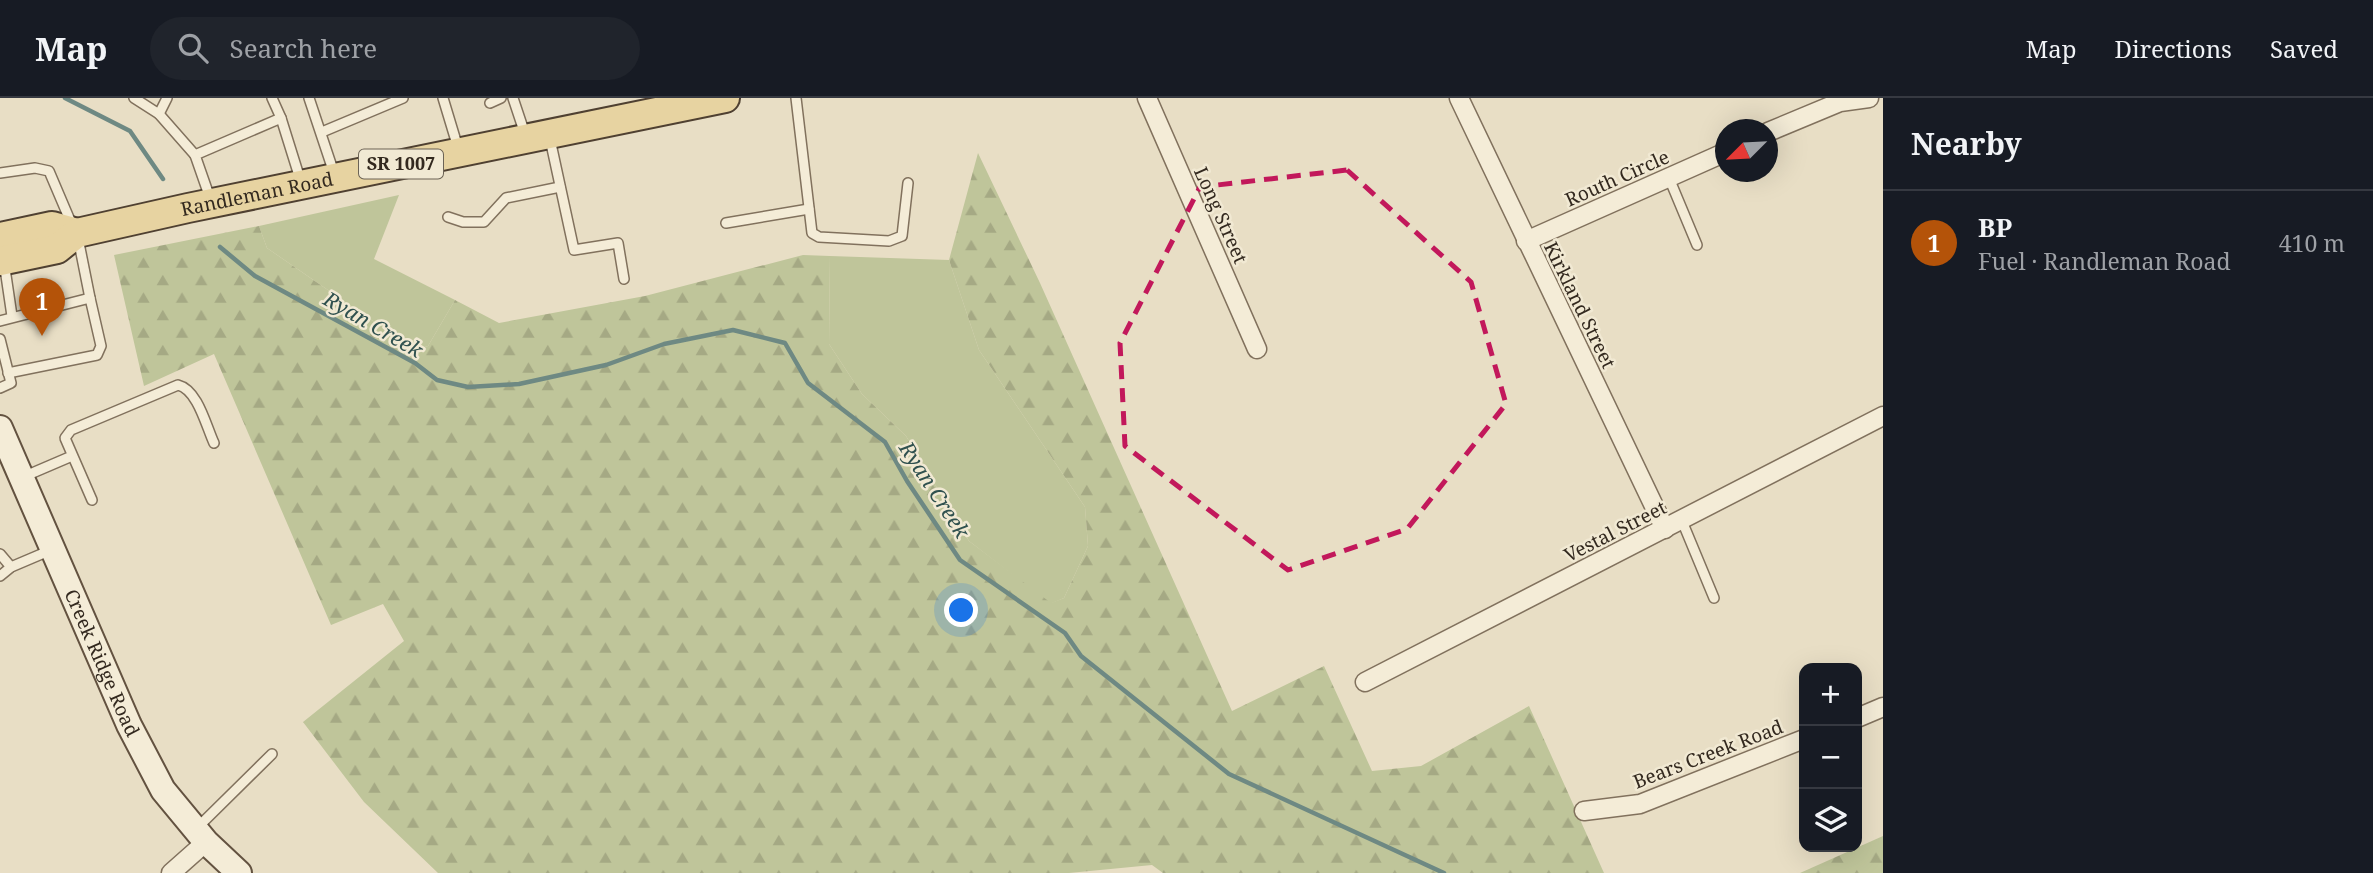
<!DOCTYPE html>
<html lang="en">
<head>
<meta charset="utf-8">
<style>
	:root { --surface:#171b24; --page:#20242c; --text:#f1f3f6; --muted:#9ea1a6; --line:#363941; --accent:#b45309 }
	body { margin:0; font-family:"Noto Serif",serif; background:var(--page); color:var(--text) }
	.controls { position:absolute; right:21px; bottom:21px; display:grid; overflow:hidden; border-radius:14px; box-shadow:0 7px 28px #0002 }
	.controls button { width:63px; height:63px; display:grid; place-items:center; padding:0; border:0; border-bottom:2px solid var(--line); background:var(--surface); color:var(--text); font:35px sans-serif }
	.compass { position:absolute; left:1715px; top:21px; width:63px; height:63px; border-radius:50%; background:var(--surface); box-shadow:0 7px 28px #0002; rotate:246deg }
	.you { position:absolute; left:962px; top:513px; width:24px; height:24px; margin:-18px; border:5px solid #fff; border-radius:50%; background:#1a73e8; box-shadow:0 0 0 10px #1a73e833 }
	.badge { display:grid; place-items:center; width:46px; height:46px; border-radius:50%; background:var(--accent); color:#fff; font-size:23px; font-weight:700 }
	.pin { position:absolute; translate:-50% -58px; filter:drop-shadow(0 2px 4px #0008) }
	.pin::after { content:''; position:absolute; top:37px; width:24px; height:21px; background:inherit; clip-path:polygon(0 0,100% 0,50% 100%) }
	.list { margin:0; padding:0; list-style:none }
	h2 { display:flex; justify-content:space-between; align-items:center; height:91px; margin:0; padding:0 28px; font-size:30px }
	h2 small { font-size:23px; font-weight:400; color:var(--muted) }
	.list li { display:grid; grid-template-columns:46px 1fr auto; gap:21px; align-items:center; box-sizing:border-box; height:105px; padding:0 28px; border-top:2px solid var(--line) }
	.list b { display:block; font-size:26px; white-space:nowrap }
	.list p { margin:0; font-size:23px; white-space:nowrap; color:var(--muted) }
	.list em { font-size:23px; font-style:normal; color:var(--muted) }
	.icon { flex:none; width:38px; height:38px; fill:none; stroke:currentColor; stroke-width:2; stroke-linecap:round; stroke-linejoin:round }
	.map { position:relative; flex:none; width:1883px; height:775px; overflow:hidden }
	header { display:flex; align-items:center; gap:42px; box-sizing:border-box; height:98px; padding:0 35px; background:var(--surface); border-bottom:2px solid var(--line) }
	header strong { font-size:33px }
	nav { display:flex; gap:38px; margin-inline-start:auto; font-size:24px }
	.search { width:490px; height:63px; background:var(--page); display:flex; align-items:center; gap:18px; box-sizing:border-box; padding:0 24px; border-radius:38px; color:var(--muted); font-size:26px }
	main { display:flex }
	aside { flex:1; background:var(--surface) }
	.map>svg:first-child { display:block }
	.grass { fill:#bfc59a }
	.forest { fill:url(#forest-firs) }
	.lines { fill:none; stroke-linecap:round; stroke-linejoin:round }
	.stream { stroke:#6e8983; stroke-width:4.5 }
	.lane-casing { stroke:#81715d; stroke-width:12 }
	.street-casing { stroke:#81715d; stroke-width:21 }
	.secondary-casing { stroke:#635240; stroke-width:28 }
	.primary-casing { stroke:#4f4031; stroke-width:32 }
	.lane { stroke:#f4ecd7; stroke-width:9 }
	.street { stroke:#f4ecd7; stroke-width:18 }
	.secondary { stroke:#f4ecd7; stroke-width:24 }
	.primary { stroke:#e7d3a1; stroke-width:28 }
	.marked { fill:none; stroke:#c2185b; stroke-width:5; stroke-dasharray:14 9; stroke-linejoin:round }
	.labels { text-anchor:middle; stroke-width:5; stroke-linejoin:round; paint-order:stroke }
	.shield { fill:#f1e9d3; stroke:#6c6355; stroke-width:2 }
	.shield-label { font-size:18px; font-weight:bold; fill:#33291f }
	.street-label { font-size:19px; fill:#33291f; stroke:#f1e9d3 }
	.water-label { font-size:21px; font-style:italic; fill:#30514f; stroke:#f1e9d3 }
</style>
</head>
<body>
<header>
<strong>Map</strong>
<div class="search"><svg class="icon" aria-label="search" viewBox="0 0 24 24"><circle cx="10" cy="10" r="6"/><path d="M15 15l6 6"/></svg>Search here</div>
<nav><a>Map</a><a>Directions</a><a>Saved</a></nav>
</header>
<main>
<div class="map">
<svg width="1883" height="775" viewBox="0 0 1883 775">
	<defs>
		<pattern id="forest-firs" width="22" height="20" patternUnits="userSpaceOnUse" patternTransform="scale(1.75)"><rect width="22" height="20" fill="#bfc59a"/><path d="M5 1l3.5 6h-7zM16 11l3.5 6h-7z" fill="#a5a984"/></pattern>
	</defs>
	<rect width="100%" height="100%" fill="#e8dec5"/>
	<g class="grass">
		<polygon points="399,97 374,161 455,202 428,248 415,252 267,150 259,128"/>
		<polygon points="830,158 949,162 979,252 1085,409 1088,448 1064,500 1050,506 969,443 906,338 862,296 829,246"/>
	</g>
	<g class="forest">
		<polygon points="978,55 1040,185 1232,613 1324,568 1372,673 1421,668 1529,608 1604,775 1163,775 1152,767 1069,775 438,775 364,704 303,624 404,543 383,506 331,527 214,256 144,288 114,157 259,128 267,150 415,252 428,248 455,202 499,225 645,198 803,157 830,158 829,246 862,296 906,338 969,443 1051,505 1064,500 1088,448 1085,409 979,252 949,162"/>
		<polygon points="1883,738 1883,775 1800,775"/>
	</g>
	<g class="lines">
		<g class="stream">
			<polyline points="65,0 130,33 163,81"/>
			<polyline points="220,149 255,178 415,265 437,282 468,289 519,286 606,267 664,246 733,232 785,245 808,285 885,344 907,383 960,462 1065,535 1081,558 1229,676 1444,775"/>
		</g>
		<defs>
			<g id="lane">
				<polyline points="134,0 159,16 195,57"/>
				<polyline points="272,0 281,20"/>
				<polyline points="309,0 335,78"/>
				<polyline points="443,0 459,53"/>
				<polyline points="513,0 525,36"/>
				<polyline points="796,0 812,135 819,139 889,143 902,138 908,85"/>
				<polyline points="490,5 501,0"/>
				<polyline points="159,16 167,0"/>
				<polyline points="322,34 403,0"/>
				<polyline points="550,41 574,152 618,145 624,181"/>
				<polyline points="0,75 35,70 49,73 72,127"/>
				<polyline points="1669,80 1697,147"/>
				<polyline points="210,100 195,57 281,20 301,84"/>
				<polyline points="448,119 463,124 484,124 506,100 560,89"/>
				<polyline points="726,125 809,111"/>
				<polyline points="78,140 90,200"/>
				<polyline points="4,164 12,218"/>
				<polyline points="0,223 90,200 101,248 97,257 8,275"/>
				<polyline points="0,241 11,285 0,290"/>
				<polyline points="23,379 72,358"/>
				<path d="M 92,402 L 65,340 L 71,332 L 178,287 C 198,292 206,328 214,345"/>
				<polyline points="1682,423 1714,500"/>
				<polyline points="0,456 11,469"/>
				<polyline points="0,478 11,469 51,452"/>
				<polyline points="197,730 272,656"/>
			</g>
			<g id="street">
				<polyline points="1147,0 1257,251"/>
				<polyline points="1459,0 1665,431"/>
				<polyline points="1768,34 1840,4 1869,0"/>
				<polyline points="1526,143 1726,54"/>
				<polyline points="1365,584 1883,318"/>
				<polyline points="1857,620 1883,609"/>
				<polyline points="1584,713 1640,706 1804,641"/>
				<polyline points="171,775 206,744"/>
			</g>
			<g id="secondary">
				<path id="s1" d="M 0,330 L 129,627 L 163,692 L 206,744 L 239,775"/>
			</g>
			<g id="primary">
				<polyline points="0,139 52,128 77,135"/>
				<path id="s2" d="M 0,163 L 57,151 L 77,135 L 188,110 L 725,0"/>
			</g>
		</defs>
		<use href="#lane" class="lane-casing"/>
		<use href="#street" class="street-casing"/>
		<use href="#secondary" class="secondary-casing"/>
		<use href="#primary" class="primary-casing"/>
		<use href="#lane" class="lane"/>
		<use href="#street" class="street"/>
		<use href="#secondary" class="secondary"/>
		<use href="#primary" class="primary"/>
	</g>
	<path class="marked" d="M 1347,72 L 1471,184 L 1506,306 L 1407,431 L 1288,472 L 1125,348 L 1120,245 L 1200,89 Z"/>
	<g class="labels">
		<rect class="shield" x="359" y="51.5" width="84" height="29" rx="5"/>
		<g class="shield-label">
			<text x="401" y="72">SR 1007</text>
		</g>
		<g class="street-label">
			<text transform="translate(1617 80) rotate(-24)" y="7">Routh Circle</text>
			<text dy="7" stroke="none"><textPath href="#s2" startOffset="268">Randleman Road</textPath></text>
			<text transform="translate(1221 117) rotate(66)" y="7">Long Street</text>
			<text transform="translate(1580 207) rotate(64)" y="7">Kirkland Street</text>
			<text transform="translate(1615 433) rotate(-27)" y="7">Vestal Street</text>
			<text dy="7" stroke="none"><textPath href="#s1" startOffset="256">Creek Ridge Road</textPath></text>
			<text transform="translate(1708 656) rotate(-21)" y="7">Bears Creek Road</text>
		</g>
		<g class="water-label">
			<text transform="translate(373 227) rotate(30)" y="7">Ryan Creek</text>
			<text transform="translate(934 392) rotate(57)" y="7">Ryan Creek</text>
		</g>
	</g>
</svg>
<div class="controls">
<button>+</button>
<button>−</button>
<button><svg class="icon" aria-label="layers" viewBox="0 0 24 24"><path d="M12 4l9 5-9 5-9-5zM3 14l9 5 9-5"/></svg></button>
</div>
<svg class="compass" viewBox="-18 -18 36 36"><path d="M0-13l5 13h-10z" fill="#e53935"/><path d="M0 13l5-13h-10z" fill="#9ea1a6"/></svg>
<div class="you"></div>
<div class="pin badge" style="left:42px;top:238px">1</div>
</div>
<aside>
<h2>Nearby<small></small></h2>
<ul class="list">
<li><span class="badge">1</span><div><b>BP</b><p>Fuel · Randleman Road</p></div><em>410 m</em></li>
</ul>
</aside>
</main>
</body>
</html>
